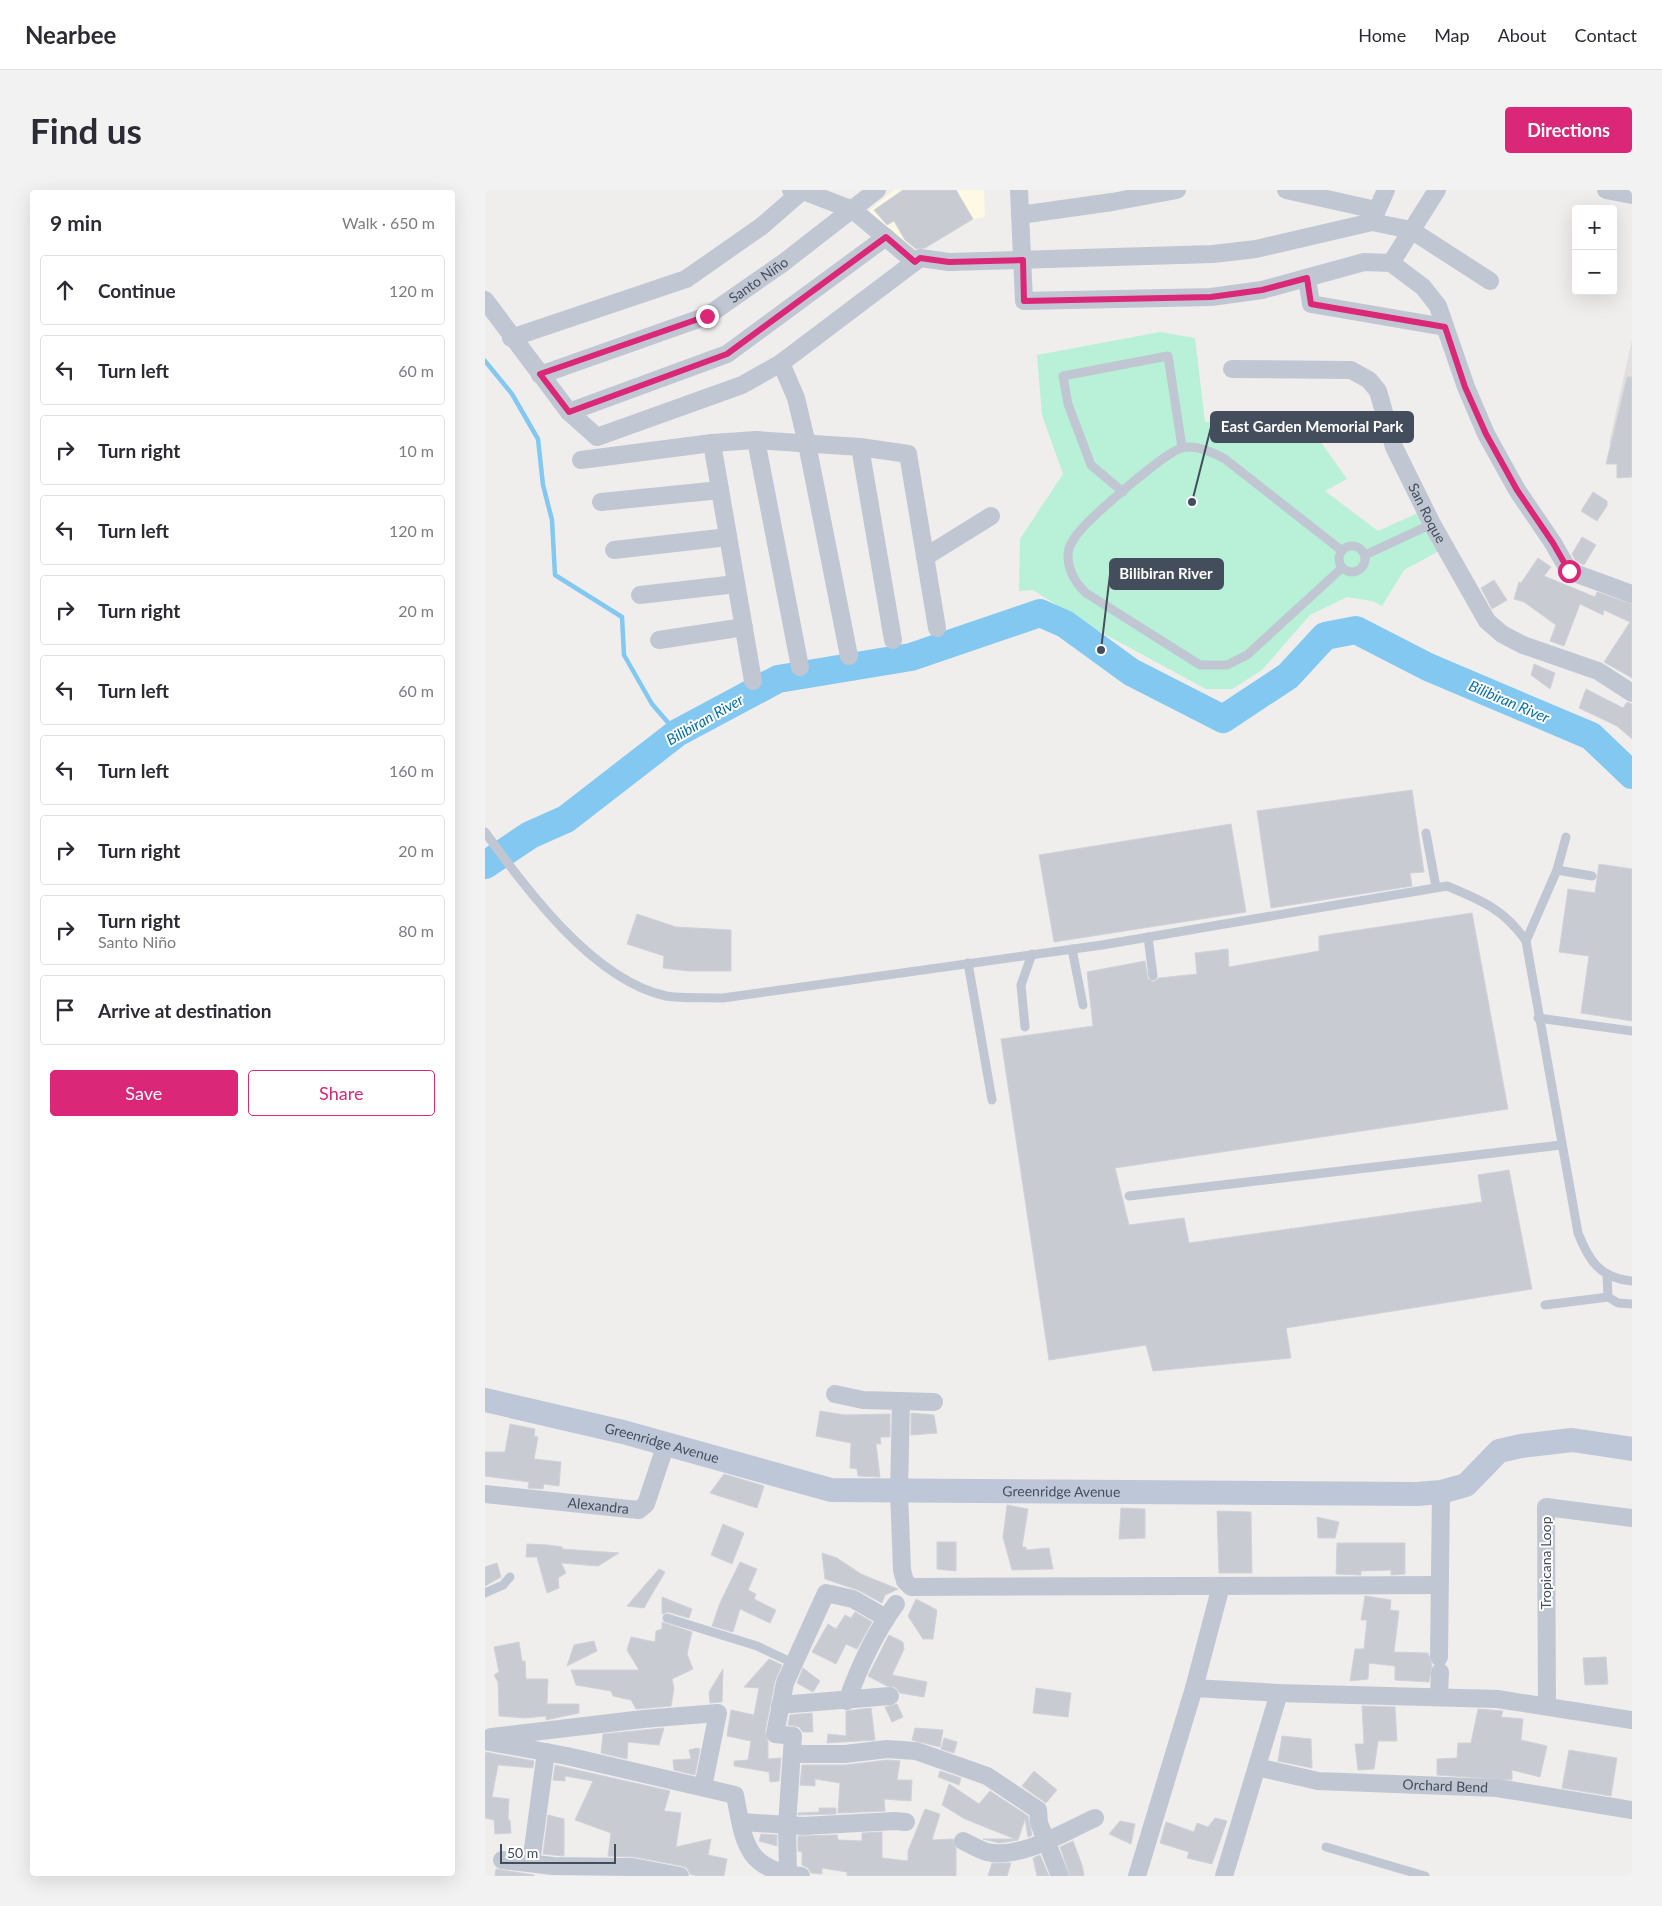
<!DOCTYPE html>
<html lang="en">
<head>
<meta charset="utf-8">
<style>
	:root { --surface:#fff; --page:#f2f2f3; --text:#2b2b33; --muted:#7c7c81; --line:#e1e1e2; --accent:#db2777 }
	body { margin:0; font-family:Lato,sans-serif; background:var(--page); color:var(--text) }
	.controls { position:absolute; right:15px; top:15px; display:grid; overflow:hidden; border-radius:5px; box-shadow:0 5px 20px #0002 }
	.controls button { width:45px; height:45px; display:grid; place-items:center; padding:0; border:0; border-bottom:1px solid var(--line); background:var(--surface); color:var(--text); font:25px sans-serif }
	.scale { position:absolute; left:15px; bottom:12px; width:116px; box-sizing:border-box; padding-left:5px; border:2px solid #444d5c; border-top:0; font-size:14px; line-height:18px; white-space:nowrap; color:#444d5c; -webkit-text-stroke:4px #fff; paint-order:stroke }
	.stop { position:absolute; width:15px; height:15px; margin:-11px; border:4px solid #db2777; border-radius:50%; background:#fff }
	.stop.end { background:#db2777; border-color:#fff; box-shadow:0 1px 5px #0008 }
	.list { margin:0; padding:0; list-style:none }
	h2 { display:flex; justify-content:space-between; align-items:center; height:65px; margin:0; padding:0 20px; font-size:21px }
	h2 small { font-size:16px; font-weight:400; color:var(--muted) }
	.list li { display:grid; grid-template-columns:32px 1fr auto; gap:15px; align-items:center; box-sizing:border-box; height:70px; margin:0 10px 10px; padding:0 10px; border:1px solid var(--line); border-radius:5px }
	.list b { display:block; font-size:19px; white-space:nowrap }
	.list p { margin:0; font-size:16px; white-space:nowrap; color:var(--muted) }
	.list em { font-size:16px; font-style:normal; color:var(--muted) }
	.actions { display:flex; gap:10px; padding:15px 20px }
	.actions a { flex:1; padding:11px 0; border:1px solid var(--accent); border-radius:5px; text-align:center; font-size:18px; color:var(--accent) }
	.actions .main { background:var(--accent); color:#fff }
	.icon { flex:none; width:28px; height:28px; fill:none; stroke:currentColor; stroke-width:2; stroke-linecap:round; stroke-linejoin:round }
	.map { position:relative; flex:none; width:1147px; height:1686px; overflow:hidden; border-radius:5px }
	header { display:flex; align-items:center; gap:30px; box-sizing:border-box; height:70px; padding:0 25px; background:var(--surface); border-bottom:1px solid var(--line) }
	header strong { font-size:24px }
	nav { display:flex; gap:28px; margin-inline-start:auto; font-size:18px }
	.intro { display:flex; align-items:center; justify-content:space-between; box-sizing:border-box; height:120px; padding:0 30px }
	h1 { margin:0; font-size:35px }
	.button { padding:12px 22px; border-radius:5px; background:var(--accent); color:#fff; font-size:18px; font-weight:700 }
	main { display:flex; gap:30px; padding:0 30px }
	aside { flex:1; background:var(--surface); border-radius:5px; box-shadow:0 5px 20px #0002 }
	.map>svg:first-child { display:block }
	.commercial { fill:#fdf9e4 }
	.education { fill:#e1dfdf }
	.green { fill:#b8f1d7 }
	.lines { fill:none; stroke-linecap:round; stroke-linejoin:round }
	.stream { stroke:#82c8f1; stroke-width:4.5 }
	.river { stroke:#82c8f1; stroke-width:28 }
	.building { fill:#c9cbd3; stroke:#d1d2d9 }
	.lane { stroke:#c0c7d3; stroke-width:9 }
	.street { stroke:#c0c7d3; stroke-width:18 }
	.secondary { stroke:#bec7d8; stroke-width:24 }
	.route { stroke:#db2777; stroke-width:6 }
	.labels { text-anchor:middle; stroke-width:4; stroke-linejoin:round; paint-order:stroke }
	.street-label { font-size:14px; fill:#444d5c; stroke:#fff }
	.water-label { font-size:15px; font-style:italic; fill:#0470af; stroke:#fff }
	.leader { fill:none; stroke:#444d5c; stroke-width:2 }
	.callout-dot { fill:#444d5c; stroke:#fff; stroke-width:2 }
	.callout { fill:#444d5c; stroke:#444d5c; stroke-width:2 }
	.callout-label { font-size:15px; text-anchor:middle; font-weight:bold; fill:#fff }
</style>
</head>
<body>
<header>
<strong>Nearbee</strong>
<nav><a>Home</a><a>Map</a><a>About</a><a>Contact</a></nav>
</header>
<div class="intro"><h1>Find us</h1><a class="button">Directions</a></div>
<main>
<aside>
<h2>9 min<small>Walk · 650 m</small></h2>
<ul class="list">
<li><svg class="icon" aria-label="ahead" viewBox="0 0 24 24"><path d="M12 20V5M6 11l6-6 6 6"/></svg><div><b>Continue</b></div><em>120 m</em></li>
<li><svg class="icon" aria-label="left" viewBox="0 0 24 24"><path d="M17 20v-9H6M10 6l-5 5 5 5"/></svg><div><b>Turn left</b></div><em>60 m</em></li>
<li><svg class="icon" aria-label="right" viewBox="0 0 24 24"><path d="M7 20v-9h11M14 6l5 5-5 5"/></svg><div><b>Turn right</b></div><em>10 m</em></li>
<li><svg class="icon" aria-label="left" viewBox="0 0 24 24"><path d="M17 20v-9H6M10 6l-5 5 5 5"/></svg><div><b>Turn left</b></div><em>120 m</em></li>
<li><svg class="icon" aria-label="right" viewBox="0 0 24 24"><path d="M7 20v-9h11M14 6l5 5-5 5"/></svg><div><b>Turn right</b></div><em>20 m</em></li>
<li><svg class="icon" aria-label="left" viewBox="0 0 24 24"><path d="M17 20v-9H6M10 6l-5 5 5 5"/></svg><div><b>Turn left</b></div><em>60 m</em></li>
<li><svg class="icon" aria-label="left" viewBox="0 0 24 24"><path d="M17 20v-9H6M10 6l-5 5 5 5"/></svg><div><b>Turn left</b></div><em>160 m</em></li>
<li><svg class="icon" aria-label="right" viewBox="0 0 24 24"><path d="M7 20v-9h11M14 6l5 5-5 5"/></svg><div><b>Turn right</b></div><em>20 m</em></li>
<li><svg class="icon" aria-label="right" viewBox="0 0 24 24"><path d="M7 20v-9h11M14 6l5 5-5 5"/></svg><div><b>Turn right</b><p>Santo Niño</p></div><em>80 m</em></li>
<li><svg class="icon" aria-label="arrive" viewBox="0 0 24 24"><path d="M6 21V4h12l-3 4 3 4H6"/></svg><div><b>Arrive at destination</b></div></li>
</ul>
<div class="actions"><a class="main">Save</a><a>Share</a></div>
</aside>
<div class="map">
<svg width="1147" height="1686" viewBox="0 0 1147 1686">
	<rect width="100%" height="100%" fill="#f0eded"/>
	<polygon class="commercial" points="409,0 499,0 500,27 488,29 429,64 381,23"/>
	<polygon class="education" points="1147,150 1147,259 1124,253"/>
	<polygon class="green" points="675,142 710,148 720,232 816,227 827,231 835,251 862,289 840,301 893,341 933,323 954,361 919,380 897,416 887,411 862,407 825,425 777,480 747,499 721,499 612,440 548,400 534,401 535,349 578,284 557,225 552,165"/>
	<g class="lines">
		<polyline class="stream" points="0,171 27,204 53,249 58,295 67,330 70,385 137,427 139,465 167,514 192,543"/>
		<polyline class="river" points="0,675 45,645 81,629 192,543 293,489 426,467 555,423 580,434 646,482 738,529 803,486 840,446 871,440 943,477 1106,546 1147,585"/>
	</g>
	<g class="building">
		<polygon points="418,0 471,0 488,29 440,58 431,59 420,50 409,31 402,35 389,20"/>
		<polygon points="1142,187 1147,187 1147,287 1132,288 1132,274 1121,274"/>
		<polygon points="1108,302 1122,311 1122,316 1112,331 1096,321"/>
		<polygon points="1097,347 1111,355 1099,375 1090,370 1087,364"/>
		<polygon points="1053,368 1066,377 1059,386 1110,407 1112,402 1147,414 1147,488 1119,472 1145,432 1119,420 1118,425 1095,414 1079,456 1065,451 1071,435 1039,412 1029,409 1034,392 1036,393"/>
		<polygon points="1009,390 1022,410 1007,419 996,398"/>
		<polygon points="1049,474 1070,483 1065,499 1046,485"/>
		<polygon points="1101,499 1138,518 1142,512 1147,514 1147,549 1132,536 1094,518"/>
		<polygon points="927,600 939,682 925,683 927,696 786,718 772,621"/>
		<polygon points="746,634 761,722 569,752 554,665"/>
		<polygon points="1114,674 1147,679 1147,831 1096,823 1104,766 1074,762 1083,699 1110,703"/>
		<polygon points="987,723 1023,919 630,978 644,1035 699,1028 704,1053 997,1012 993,985 1024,980 1047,1099 801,1138 806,1168 668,1181 661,1155 564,1170 516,849 608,836 602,782 660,771 663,789 669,792 674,788 712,784 710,763 743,759 744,777 834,761 834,746"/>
		<polygon points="152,724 191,737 246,740 246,781 203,781 178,778 179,766 142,754"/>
		<polygon points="335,1221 360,1225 405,1224 405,1247 395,1247 396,1254 391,1254 395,1287 373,1286 372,1279 365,1278 366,1253 331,1246"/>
		<polygon points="426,1223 449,1225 452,1243 426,1245"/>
		<polygon points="25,1234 50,1239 49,1246 53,1247 49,1269 76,1272 74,1296 59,1294 58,1299 43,1298 44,1292 0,1286 0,1262 20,1262"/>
		<polygon points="239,1284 279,1296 272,1318 225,1303"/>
		<polygon points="522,1315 543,1319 537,1357 541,1357 541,1360 564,1358 568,1379 527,1380 518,1347"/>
		<polygon points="636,1318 660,1319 660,1348 634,1349"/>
		<polygon points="732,1321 766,1322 767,1383 734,1383"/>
		<polygon points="832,1327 854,1332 850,1348 833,1348"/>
		<polygon points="238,1334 259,1343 247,1374 226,1365"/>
		<polygon points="452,1352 471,1352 471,1381 452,1379"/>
		<polygon points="852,1353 920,1353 920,1384 906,1385 906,1380 876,1381 876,1385 851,1384"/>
		<polygon points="42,1354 63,1355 77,1357 77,1359 134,1363 113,1376 76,1373 81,1383 73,1388 74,1398 62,1403 52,1367 41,1367"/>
		<polygon points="337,1363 352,1368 376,1384 413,1399 400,1405 397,1413 373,1400 340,1389"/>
		<polygon points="255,1372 272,1379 263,1400 271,1404 269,1409 291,1420 285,1433 255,1419 248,1442 227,1436 235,1413"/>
		<polygon points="12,1373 16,1387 0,1396 0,1377"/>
		<polygon points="174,1379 180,1382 159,1418 142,1416"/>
		<polygon points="880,1406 906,1410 905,1420 914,1421 909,1462 943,1463 947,1475 944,1492 910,1490 910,1476 884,1473 883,1489 865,1491 870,1459 879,1459 882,1430 876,1430"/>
		<polygon points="177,1407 207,1419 204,1428 183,1422 177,1424"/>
		<polygon points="431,1409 452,1420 448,1449 438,1449 423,1426"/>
		<polygon points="370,1422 387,1432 372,1459 361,1454 351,1474 327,1462 343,1434 351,1439 360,1425 366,1428"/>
		<polygon points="177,1432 207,1442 202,1464 208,1479 187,1489 189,1498 186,1516 151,1519 146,1510 128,1506 126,1501 91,1495 86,1480 154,1480 142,1460 146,1447 170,1452 171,1441 177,1439"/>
		<polygon points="404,1445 418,1452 419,1459 407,1485 442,1492 439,1507 415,1503 410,1497 402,1496 383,1486"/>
		<polygon points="109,1451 112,1461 82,1476 89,1455"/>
		<polygon points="34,1452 37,1471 40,1471 41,1489 63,1489 62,1514 94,1514 94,1523 61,1530 61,1526 40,1528 14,1526 13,1492 9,1485 14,1482 9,1457"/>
		<polygon points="1121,1467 1123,1494 1100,1495 1098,1468"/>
		<polygon points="284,1469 297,1475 290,1491 280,1542 283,1552 283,1569 296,1568 294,1591 285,1592 284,1582 249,1576 249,1571 263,1570 266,1551 242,1546 246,1520 269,1525 274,1498 259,1497"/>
		<polygon points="318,1478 335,1491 328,1502 312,1493"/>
		<polygon points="238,1479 237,1512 225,1513 224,1502"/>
		<polygon points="551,1498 586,1503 583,1527 548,1523"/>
		<polygon points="412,1514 418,1527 407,1532 400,1517"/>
		<polygon points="877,1516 910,1517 912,1551 893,1551 889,1579 873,1580 870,1554 879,1554"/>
		<polygon points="386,1518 390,1550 342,1553 343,1544 361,1546 361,1521"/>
		<polygon points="993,1519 1018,1521 1016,1527 1038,1529 1036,1550 1062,1556 1055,1587 1027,1580 1027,1590 952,1585 952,1569 972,1568 973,1553 986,1553"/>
		<polygon points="327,1523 328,1542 318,1542 314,1537 303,1535 305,1525"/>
		<polygon points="179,1538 174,1555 143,1552 142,1569 116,1563 118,1544"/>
		<polygon points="430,1538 458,1540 455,1557 427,1550"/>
		<polygon points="797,1546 826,1549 827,1578 793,1571"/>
		<polygon points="459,1548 472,1552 469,1563 456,1559"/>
		<polygon points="212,1558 215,1559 210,1585 189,1580 188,1570 206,1569 204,1560"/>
		<polygon points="1084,1560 1132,1568 1126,1606 1077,1598"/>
		<polygon points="0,1562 49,1571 48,1578 13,1575 7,1607 24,1609 23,1630 25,1630 26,1643 10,1644 9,1630 0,1628"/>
		<polygon points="402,1570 415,1571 412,1590 427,1590 426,1611 399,1609 400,1621 353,1623 355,1593 330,1589 330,1596 315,1595 317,1575 360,1575"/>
		<polygon points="70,1575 185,1601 179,1621 196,1623 191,1657 226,1649 223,1665 242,1669 239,1686 212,1686 205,1684 202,1678 197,1676 150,1667 123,1666 126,1643 90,1630 108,1591 80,1586 80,1591 68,1590"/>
		<polygon points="455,1581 476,1588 474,1595 453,1587"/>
		<polygon points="549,1581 572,1600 561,1613 537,1596"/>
		<polygon points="464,1594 494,1614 505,1601 543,1626 547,1645 543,1647 540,1629 533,1650 515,1653 498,1649 530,1649 480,1629 457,1615"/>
		<polygon points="334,1618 351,1618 351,1624 313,1625 313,1623 334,1622"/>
		<polygon points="440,1619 455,1624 447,1650 468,1649 471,1658 471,1686 362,1686 362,1682 337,1678 337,1684 326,1683 323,1678 317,1675 317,1662 313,1661 313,1646 352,1645 353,1650 377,1651 377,1643 397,1642 397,1668 423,1671 423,1661"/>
		<polygon points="63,1625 79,1629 79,1666 58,1664"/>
		<polygon points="730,1628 742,1631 727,1674 702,1668 704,1662 675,1653 681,1632 709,1642 712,1633 723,1637"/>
		<polygon points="635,1631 650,1634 646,1654 624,1644"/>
		<polygon points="276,1644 292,1645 292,1656 274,1651"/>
		<polygon points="588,1651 597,1675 599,1686 585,1686 575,1657"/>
		<polygon points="555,1665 564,1686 552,1686 548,1668"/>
		<polygon points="507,1673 526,1673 522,1686 503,1686"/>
		<polygon points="11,1679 49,1685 49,1686 10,1686"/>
	</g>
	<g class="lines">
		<g class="lane">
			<polyline points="638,302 606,275 583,214 578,186 683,166 697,257"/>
			<circle cx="867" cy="369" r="13"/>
			<path d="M 856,360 L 740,269 C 729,263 711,254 697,258 C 680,262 607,326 594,342 C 590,346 586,354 584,358 C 580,375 589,392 601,403 L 715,475 L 742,475 L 762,465 L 857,378"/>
			<polyline points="880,365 947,334"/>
			<path d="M 0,642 C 42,700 108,790 181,806 C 199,809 220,807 238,808 L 617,755 L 962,696 C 996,710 1020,720 1041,751 L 1093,1043 C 1104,1071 1115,1088 1147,1091"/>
			<polyline points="941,643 951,697"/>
			<polyline points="1072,680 1081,647"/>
			<polyline points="663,747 668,786"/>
			<polyline points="1041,751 1072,680 1107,686"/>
			<polyline points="587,759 598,815"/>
			<polyline points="483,773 507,910"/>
			<polyline points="1053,828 1147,841"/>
			<polyline points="540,837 536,795 547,764"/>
			<polyline points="644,1006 1076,955"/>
			<polyline points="1122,1086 1123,1107 1133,1113 1147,1114"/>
			<polyline points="1060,1115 1123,1107"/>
			<polyline points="0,1403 18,1395 25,1387"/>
			<polyline points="182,1428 272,1456 310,1474"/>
			<polyline points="841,1657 940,1686"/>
		</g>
		<g class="street">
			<polyline points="306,0 321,2 368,20 430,72"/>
			<polyline points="534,0 539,111 726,107 777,100 879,72 906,73 938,97 953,116 981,197 1001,244 1032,300 1068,353 1084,381 1147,404"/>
			<polyline points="801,0 891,20"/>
			<polyline points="1121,0 1147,5"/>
			<polyline points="535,25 627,12 692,0"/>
			<polyline points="888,29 901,0"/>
			<polyline points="906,73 952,0"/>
			<polyline points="822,88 826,114 960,137"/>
			<polyline points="0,110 84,222 112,247 257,195 296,173 435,68 464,72 728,64 771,59 887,32 926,40 1005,91"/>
			<polyline points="26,148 201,89 277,36 316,2"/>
			<polyline points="296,173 311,208 322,254 364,466"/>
			<path id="s1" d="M 747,179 L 866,180 L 884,190 L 893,201 L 909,257 L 947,334 L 1002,431 L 1017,444 L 1038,455 L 1113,481 L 1147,503"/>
			<path id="s2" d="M 55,185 L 222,126 L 298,73 L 392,0"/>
			<polyline points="84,222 242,164 401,47"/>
			<polyline points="271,250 315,477"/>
			<polyline points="227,253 268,491"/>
			<polyline points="375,257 408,450"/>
			<polyline points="96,270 227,253 271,250 375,257 423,264 452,438"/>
			<polyline points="116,312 235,300"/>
			<polyline points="129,360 243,347"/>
			<polyline points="440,367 506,326"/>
			<polyline points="155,405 251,394"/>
			<polyline points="174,450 259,437"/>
			<polyline points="350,1204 378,1210 449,1212"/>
			<polyline points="416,1212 414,1302 417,1380 420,1391 426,1397 954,1395"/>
			<path id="s3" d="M 0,1304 L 154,1320 L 161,1314 L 181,1254"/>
			<polyline points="954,1467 956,1302"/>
			<polyline points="709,1498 794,1503 1012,1509 1147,1530"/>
			<polyline points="954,1506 955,1482"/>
			<path d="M 362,1511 C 374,1477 390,1443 411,1414"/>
			<polyline points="295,1515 405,1506"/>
			<polyline points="1062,1515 1061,1317 1147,1328"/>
			<polyline points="6,1547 158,1529 233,1523 218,1597"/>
			<path d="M 0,1551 L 82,1566 L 250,1605 C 259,1652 260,1680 316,1686"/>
			<polyline points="307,1564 360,1564 402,1559 431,1561 502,1586 553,1620 554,1633 575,1686"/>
			<path id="s4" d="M 772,1577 L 833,1591 L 1012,1598 L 1147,1620"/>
			<polyline points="256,1632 318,1636 410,1631 421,1632"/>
			<path d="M 478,1651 C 485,1654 494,1660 502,1662 C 535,1670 581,1641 610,1628"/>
			<polyline points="17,1670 68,1676 148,1677 195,1686"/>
			<polyline points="46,1673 61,1562"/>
			<polyline points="303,1685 302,1635 308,1546 290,1544 300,1493 341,1403 368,1409 401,1428"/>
			<polyline points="652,1686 709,1498 736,1396"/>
			<polyline points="739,1686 794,1503"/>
		</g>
		<path class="secondary" id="s5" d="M 0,1210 L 138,1242 L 346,1300 L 932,1304 L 956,1302 L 981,1295 L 1014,1261 L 1036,1256 L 1087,1250 L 1147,1259"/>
	</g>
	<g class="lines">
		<polyline class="route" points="222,126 55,184 84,222 242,164 401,47 430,72 435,68 464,72 538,70 539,111 726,107 777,100 822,88 826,114 960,137 980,197 1001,244 1032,300 1068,353 1084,381"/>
	</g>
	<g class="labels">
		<g class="street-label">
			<text dy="5" stroke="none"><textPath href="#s2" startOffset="240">Santo Niño</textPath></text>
			<text dy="5" stroke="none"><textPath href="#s1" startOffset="286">San Roque</textPath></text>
			<text dy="5" stroke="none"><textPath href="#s5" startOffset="182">Greenridge Avenue</textPath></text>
			<text dy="5" stroke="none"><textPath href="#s5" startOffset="588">Greenridge Avenue</textPath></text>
			<text dy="5" stroke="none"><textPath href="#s3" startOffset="114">Alexandra</textPath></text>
			<text transform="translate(1061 1373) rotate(-90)" y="5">Tropicana Loop</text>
			<text dy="5" stroke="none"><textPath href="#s4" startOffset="190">Orchard Bend</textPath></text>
		</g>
		<g class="water-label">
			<text transform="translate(1024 512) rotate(23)" y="5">Bilibiran River</text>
			<text transform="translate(220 530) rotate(-30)" y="5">Bilibiran River</text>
		</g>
	</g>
	<path class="leader" d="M707 312L726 237M616 460L625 384"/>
	<g class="callout-dot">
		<circle cx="707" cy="312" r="5"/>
		<circle cx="616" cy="460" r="5"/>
	</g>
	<g class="callout">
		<rect x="726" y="222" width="202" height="30" rx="5"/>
		<rect x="625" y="369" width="113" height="30" rx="5"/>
	</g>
	<g class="callout-label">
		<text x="827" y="242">East Garden Memorial Park</text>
		<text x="681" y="389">Bilibiran River</text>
	</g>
</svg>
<div class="controls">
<button>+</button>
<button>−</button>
</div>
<div class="scale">50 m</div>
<div class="stop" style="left:1084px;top:381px"></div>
<div class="stop end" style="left:222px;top:126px"></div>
</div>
</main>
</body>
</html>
